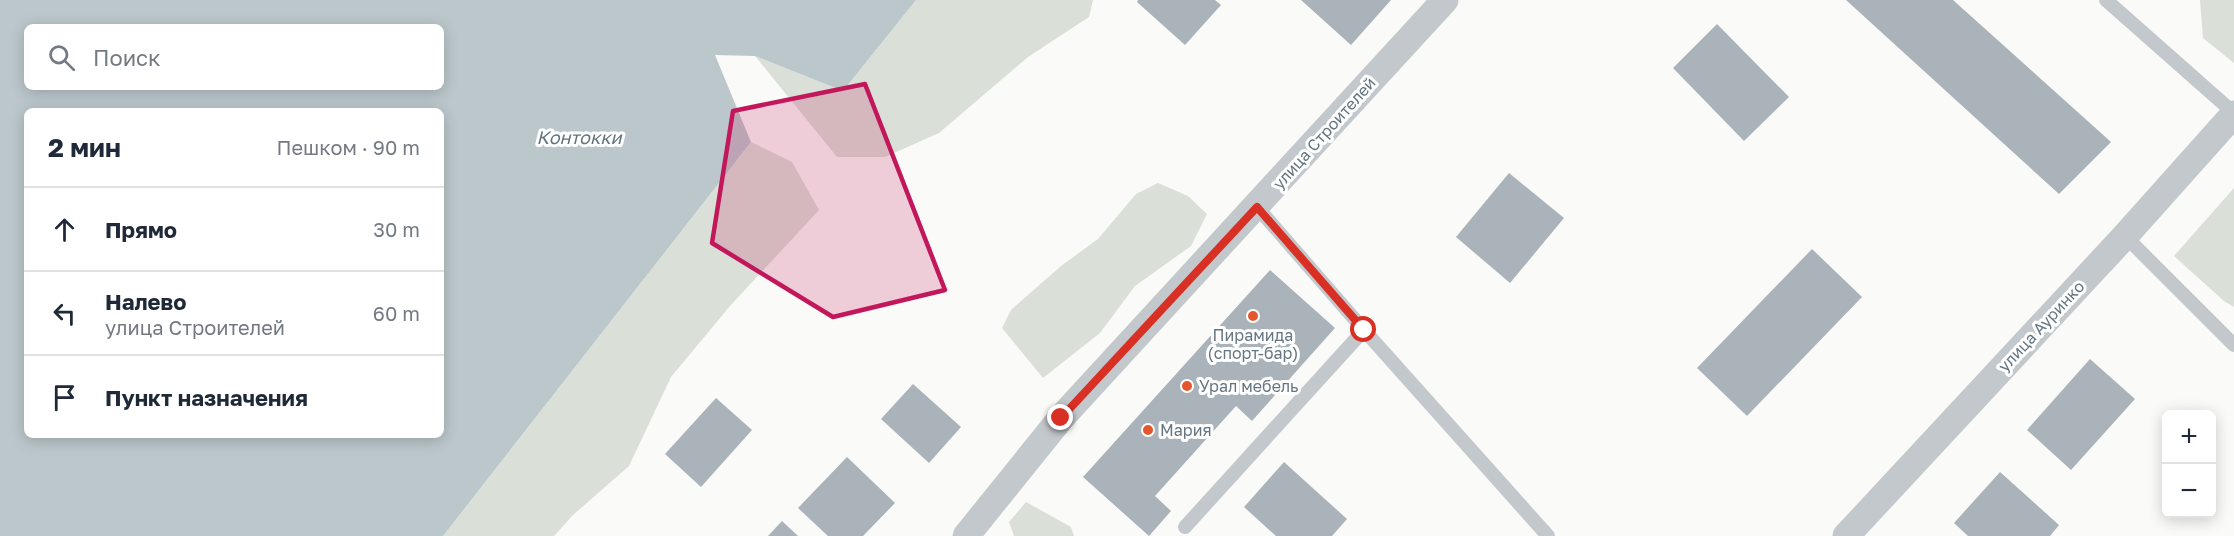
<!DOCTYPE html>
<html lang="ru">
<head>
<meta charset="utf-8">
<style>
	:root { --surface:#fff; --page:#f2f2f3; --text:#1f2937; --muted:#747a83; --line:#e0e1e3 }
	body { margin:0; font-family:"Golos Text",sans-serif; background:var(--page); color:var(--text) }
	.controls { position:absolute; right:18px; bottom:18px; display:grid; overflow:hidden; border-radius:9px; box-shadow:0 3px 15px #0003 }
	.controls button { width:54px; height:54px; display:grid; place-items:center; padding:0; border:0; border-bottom:2px solid var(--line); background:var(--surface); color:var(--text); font:30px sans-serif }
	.stop { position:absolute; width:18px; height:18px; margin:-14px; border:4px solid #d93025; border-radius:50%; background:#fff }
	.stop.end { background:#d93025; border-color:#fff; box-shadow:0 2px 6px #0008 }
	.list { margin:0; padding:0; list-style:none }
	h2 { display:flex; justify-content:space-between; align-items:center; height:78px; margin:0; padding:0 24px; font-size:26px }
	h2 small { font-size:20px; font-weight:400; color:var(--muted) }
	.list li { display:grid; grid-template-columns:39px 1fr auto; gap:18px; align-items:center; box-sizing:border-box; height:84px; padding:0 24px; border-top:2px solid var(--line) }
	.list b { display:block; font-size:22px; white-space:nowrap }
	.list p { margin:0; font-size:20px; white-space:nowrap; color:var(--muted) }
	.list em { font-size:20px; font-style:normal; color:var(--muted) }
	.icon { flex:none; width:33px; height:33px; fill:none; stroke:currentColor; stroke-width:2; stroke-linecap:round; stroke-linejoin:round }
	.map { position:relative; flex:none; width:2234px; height:536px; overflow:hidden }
	.search { position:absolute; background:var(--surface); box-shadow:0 3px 15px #0003; left:24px; top:24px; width:420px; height:66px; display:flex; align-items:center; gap:15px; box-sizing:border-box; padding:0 21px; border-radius:9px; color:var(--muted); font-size:22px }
	.panel { position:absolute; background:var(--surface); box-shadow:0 3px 15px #0003; left:24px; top:108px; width:420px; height:330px; border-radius:9px }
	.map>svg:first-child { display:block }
	.green { fill:#dadfd7 }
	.water { fill:#bbc7cb; fill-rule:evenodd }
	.building { fill:#aab3b9 }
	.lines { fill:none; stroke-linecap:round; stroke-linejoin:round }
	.service { stroke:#c3c8cc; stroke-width:14 }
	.minor { stroke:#c3c8cc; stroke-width:27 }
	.route { stroke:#d93025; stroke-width:8 }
	.marked { fill:#c2185b; fill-opacity:0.2; stroke:#c2185b; stroke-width:4.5; stroke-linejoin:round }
	.poi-dot { fill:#e4572e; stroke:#fff; stroke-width:2 }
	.labels { text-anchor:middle; stroke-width:6; stroke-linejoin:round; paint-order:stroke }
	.street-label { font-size:16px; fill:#657683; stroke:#fff }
	.poi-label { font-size:16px; fill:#657683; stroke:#fff; text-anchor:start }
	.water-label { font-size:18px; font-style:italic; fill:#60757c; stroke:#fff }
</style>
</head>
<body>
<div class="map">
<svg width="2234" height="536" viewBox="0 0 2234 536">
	<rect width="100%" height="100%" fill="#fafaf8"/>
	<g class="green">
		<polygon points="916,0 1093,0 1089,17 1028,57 939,133 885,157 837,157 755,56 843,91"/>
		<polygon points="2200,0 2234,0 2234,63 2203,38"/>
		<polygon points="751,142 792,162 819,210 730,306 671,377 629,466 573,515 554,536 443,536"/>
		<polygon points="1158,183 1188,196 1207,214 1191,246 1135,286 1100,333 1043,378 1002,328 1011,310 1061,266 1098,239 1136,194"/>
		<polygon points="2234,188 2234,307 2224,301 2174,256"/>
		<polygon points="1026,502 1071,527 1074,536 1014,536 1009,522"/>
	</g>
	<path class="water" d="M 0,0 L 916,0 L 843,91 L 755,56 L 715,55 L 751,142 L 443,536 L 0,536 ZM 27,27 L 441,27 L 441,87 L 27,87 ZM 27,111 L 441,111 L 441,435 L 27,435 Z"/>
	<g class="building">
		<polygon points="1138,0 1215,0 1221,5 1185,45 1137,2"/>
		<polygon points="1301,0 1391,0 1351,45"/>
		<polygon points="1846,0 1953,0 2111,142 2059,194"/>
		<polygon points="1717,24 1789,97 1744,141 1673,68"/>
		<polygon points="1509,173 1564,218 1510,283 1456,237"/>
		<polygon points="1812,249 1862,297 1747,416 1697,368"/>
		<polygon points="1270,270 1335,328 1252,421 1236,406 1155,496 1171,511 1149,536 1083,477"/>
		<polygon points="2090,359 2135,399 2071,470 2027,430"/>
		<polygon points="913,384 961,427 929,463 881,419"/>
		<polygon points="716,398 752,430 701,487 665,454"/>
		<polygon points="847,457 895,503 863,536 828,536 798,508"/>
		<polygon points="1284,462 1347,519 1332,536 1276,536 1244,507"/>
		<polygon points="2000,472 2059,525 2050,536 1968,536 1954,523"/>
		<polygon points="782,521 798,536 768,536"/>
	</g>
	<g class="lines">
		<g class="service">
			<polyline points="2106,0 2234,113"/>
			<polyline points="1257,207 1364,330 1548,536"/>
			<polyline points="2125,236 2234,345"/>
			<polyline points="1185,527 1364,330"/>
		</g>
		<g class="minor">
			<polyline points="966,536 1061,418 1445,0"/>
			<polyline points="1846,536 2125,236 2234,114"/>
		</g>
	</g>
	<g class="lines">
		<polyline class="route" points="1061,418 1257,207 1364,330"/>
	</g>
	<path class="marked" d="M 865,84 L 945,290 L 833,317 L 712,243 L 733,111 Z"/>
	<g class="poi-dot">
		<circle cx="1253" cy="316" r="6"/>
		<circle cx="1187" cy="386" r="6"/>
		<circle cx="1148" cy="430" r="6"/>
	</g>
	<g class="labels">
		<g class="street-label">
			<text transform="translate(1324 133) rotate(-48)" y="6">улица Строителей</text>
			<text transform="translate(2041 326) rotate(-47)" y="6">улица Ауринко</text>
		</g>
		<g class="poi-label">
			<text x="1253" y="341" text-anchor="middle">Пирамида<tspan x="1253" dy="18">(спорт-бар)</tspan></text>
			<text x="1199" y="392">Урал мебель</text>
			<text x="1160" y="436">Мария</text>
		</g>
		<g class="water-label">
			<text x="579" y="144">Контокки</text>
		</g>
	</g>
</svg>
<div class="controls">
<button>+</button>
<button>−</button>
</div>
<div class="stop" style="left:1364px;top:330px"></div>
<div class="stop end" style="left:1061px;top:418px"></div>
<div class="search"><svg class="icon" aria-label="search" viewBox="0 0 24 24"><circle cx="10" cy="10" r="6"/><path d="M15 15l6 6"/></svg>Поиск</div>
<section class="panel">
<h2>2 мин<small>Пешком · 90 m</small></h2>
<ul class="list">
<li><svg class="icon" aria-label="ahead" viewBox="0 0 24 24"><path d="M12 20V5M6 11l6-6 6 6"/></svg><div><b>Прямо</b></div><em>30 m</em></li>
<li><svg class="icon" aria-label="left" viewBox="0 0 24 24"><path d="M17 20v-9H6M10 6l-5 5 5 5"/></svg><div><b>Налево</b><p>улица Строителей</p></div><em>60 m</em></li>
<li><svg class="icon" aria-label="arrive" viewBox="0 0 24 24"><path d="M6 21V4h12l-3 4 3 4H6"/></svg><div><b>Пункт назначения</b></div></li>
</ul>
</section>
</div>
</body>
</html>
